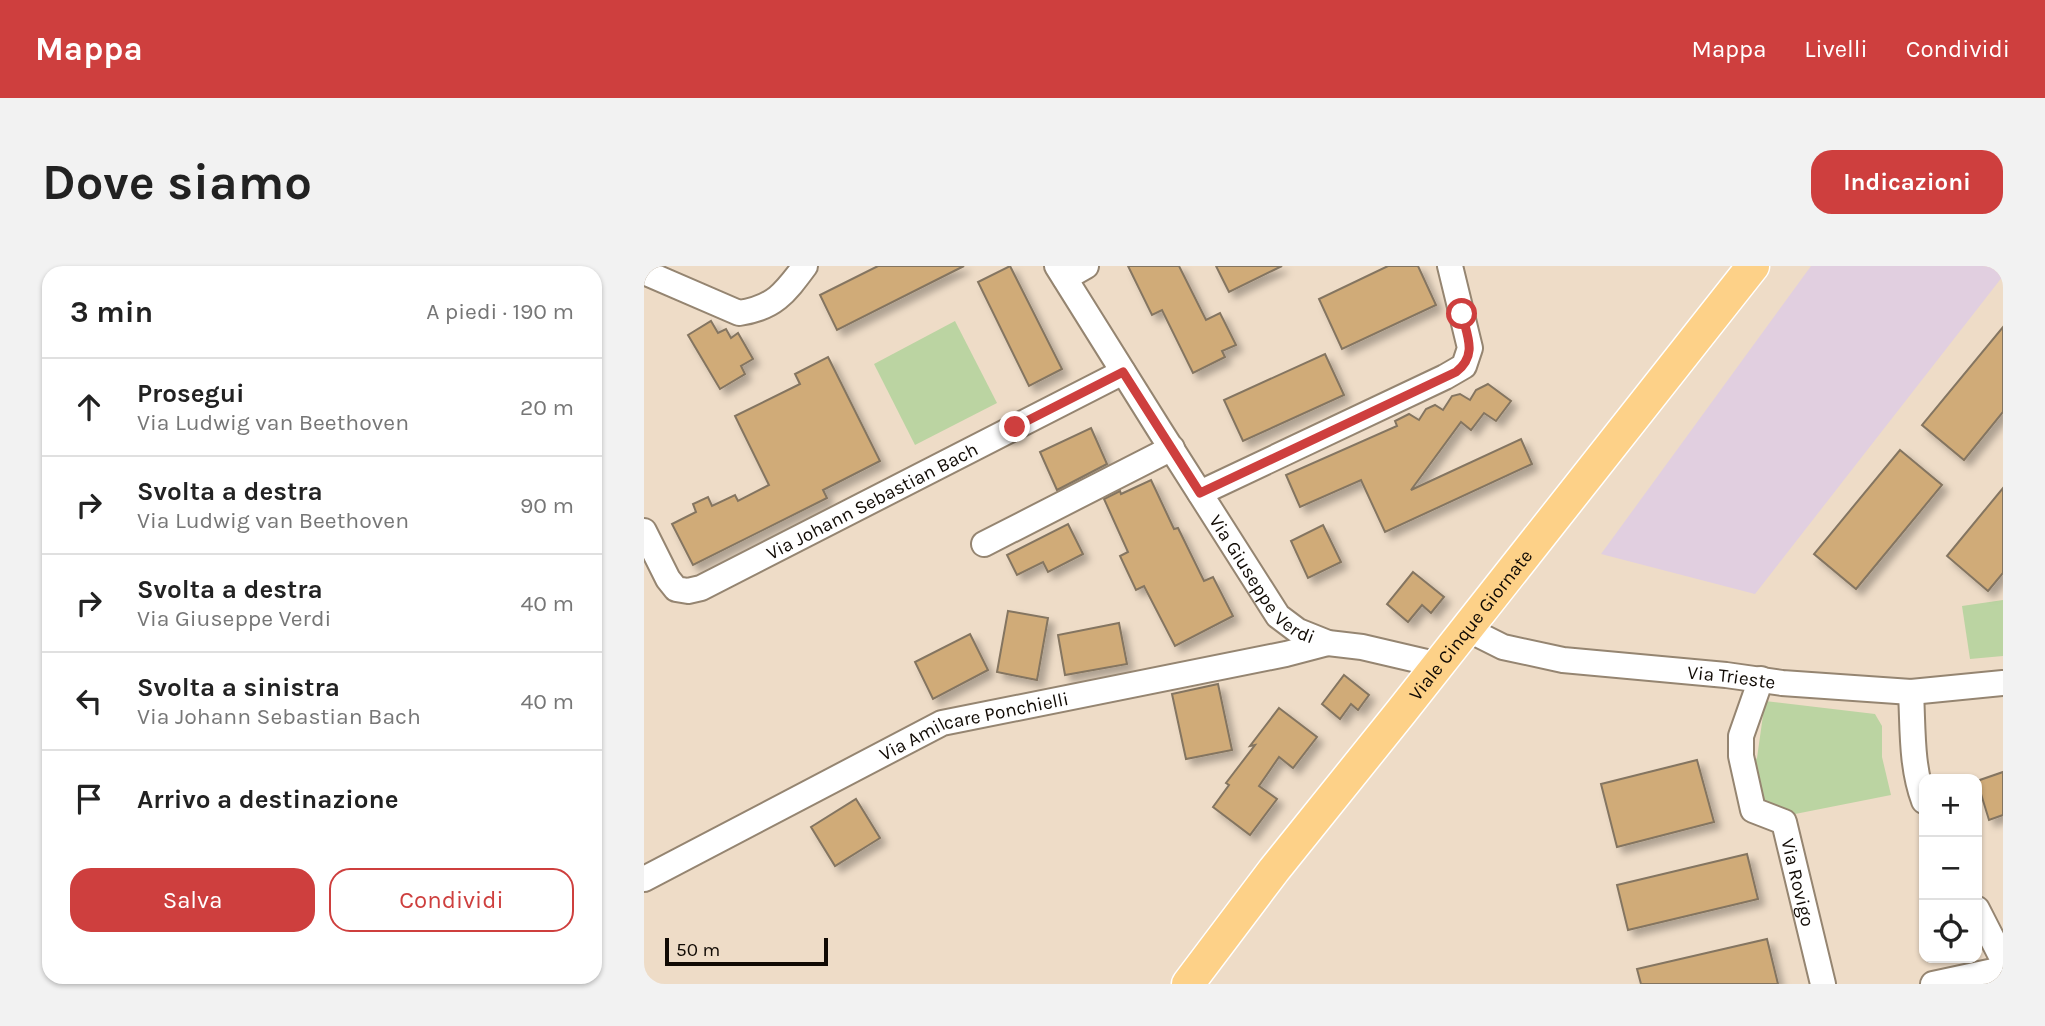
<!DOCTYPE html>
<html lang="it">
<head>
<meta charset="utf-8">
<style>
	:root { --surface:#fff; --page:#f2f2f2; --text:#222; --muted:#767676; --line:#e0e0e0; --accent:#ce3f3e }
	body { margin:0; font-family:Karla,sans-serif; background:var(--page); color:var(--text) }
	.controls { position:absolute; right:21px; bottom:21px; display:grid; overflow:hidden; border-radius:14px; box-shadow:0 2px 5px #0004 }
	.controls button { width:63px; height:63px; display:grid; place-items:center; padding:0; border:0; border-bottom:2px solid var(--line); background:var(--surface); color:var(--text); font:35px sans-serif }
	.scale { position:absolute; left:21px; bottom:18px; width:163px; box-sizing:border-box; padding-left:7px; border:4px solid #100a04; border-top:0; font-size:19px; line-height:24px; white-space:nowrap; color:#100a04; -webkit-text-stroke:5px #eedcc7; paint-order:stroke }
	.stop { position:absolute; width:21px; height:21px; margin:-16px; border:5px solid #ce3f3e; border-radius:50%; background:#fff }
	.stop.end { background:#ce3f3e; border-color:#fff; box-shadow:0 2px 7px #0008 }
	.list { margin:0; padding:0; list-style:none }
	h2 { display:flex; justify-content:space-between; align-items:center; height:91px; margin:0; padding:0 28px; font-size:30px }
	h2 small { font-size:23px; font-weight:400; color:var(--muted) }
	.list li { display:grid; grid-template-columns:46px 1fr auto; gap:21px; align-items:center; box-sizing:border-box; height:98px; padding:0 28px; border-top:2px solid var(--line) }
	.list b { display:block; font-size:26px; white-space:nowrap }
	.list p { margin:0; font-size:23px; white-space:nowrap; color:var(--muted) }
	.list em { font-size:23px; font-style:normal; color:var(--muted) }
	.actions { display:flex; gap:14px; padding:21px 28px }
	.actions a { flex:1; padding:16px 0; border:2px solid var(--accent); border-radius:21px; text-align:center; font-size:24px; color:var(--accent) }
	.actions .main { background:var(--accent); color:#fff }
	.icon { flex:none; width:38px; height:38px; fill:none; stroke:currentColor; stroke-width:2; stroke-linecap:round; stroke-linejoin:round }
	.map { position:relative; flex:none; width:1359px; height:718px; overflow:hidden; border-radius:21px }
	header { display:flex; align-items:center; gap:42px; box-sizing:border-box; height:98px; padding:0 35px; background:var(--accent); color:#fff }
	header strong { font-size:33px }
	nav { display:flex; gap:38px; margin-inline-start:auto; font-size:24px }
	.intro { display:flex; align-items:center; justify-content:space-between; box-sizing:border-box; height:168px; padding:0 42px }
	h1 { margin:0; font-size:49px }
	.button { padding:18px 32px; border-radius:21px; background:var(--accent); color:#fff; font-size:24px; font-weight:700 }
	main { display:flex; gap:42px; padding:0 42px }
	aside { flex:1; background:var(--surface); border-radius:21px; box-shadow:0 2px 5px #0004 }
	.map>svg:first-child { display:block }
	.industrial { fill:#e1cfe0 }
	.green { fill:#bbd4a2 }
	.building { fill:#d0ab78; stroke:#847561; stroke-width:2; filter:url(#shadow) }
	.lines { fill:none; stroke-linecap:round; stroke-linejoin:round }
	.minor-casing { stroke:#958571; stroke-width:28 }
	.major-casing { stroke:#fff; stroke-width:35 }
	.minor { stroke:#fff; stroke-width:24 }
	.major { stroke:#fdd188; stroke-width:32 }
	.route { stroke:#ce3f3e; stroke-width:9 }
	.labels { text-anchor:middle; stroke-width:6; stroke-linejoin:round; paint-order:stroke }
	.street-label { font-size:19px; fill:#100a04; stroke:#eedcc7 }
</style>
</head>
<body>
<header>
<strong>Mappa</strong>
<nav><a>Mappa</a><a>Livelli</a><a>Condividi</a></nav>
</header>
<div class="intro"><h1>Dove siamo</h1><a class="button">Indicazioni</a></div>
<main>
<aside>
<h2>3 min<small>A piedi · 190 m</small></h2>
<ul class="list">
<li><svg class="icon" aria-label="ahead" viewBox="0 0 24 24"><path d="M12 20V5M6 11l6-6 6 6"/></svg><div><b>Prosegui</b><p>Via Ludwig van Beethoven</p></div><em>20 m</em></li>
<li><svg class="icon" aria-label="right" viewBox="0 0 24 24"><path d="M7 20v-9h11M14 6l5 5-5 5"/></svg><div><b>Svolta a destra</b><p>Via Ludwig van Beethoven</p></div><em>90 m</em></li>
<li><svg class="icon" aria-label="right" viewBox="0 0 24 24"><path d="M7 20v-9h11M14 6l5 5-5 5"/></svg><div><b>Svolta a destra</b><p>Via Giuseppe Verdi</p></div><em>40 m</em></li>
<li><svg class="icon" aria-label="left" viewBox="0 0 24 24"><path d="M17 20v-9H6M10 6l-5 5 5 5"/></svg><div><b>Svolta a sinistra</b><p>Via Johann Sebastian Bach</p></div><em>40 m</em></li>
<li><svg class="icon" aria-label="arrive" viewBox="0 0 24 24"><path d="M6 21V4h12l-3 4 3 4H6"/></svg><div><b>Arrivo a destinazione</b></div></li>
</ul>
<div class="actions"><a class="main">Salva</a><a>Condividi</a></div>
</aside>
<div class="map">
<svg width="1359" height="718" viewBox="0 0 1359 718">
	<defs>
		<filter id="shadow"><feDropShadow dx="6" dy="6" stdDeviation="3.5" flood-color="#0004"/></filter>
	</defs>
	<rect width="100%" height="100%" fill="#eedcc7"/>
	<polygon class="industrial" points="1167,0 1359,0 1359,10 1111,328 957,288"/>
	<g class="green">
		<polygon points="311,55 353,137 271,179 230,98"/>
		<polygon points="1359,334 1359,390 1326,393 1318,340"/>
		<polygon points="1121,435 1231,448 1238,460 1238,491 1247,529 1141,550 1114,540 1104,501 1113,492"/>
	</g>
	<g class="building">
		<polygon points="234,0 320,0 193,64 176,29"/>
		<polygon points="366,0 418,103 385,120 334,16"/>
		<polygon points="484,0 535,0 562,54 576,47 592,79 578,85 581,91 549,107 518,44 508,49"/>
		<polygon points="572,0 638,0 585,26"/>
		<polygon points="744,0 774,0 792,39 698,83 675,33"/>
		<polygon points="67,55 74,67 82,63 87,72 94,67 109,93 97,100 101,108 76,123 44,69"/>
		<polygon points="1359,61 1359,146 1320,194 1278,159"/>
		<polygon points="681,88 700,129 599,175 580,134"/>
		<polygon points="184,91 236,195 179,224 183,232 49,299 28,258 52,246 49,238 64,231 68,240 91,229 94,235 125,219 91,150 156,118 151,108"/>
		<polygon points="844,118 867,135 852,155 840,147 827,164 817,156 767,224 877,173 888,198 741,266 717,214 656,241 642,209 753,160 751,155 765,148 775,154 782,143 791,139 799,144 808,130 816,128 826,134 832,124"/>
		<polygon points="447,162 463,198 413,224 396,186"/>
		<polygon points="1256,184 1298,219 1212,323 1170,288"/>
		<polygon points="507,214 530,263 534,262 560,315 569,311 589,350 531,380 500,320 492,324 476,290 484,286 460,233 476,225 477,228"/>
		<polygon points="1359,222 1359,307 1344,325 1303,290"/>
		<polygon points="424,258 439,288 404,306 399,296 373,309 363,289"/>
		<polygon points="679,259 697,296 664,312 647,275"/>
		<polygon points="769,306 800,331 787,347 778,339 764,356 743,338"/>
		<polygon points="364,345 404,352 393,414 353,406"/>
		<polygon points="475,357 483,398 421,409 414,369"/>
		<polygon points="326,368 344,404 289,433 271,396"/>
		<polygon points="700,409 725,429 714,444 707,438 696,453 678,438"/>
		<polygon points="574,418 588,484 542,493 528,428"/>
		<polygon points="635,442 673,471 649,502 635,491 615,520 633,533 606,569 569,541 585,519 582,517 611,479 606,480"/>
		<polygon points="1053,494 1070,556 973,581 957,518"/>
		<polygon points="1359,506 1359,549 1345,554 1333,515"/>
		<polygon points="212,533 236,572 191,600 167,561"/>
		<polygon points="1103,588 1114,633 984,664 973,619"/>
		<polygon points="1123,673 1134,718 997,718 993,703"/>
	</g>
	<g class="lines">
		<defs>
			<g id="minor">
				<path id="s1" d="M 413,0 L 515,163 L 634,350 L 654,365 L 684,377 L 718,381 L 795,399"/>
				<path d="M 0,6 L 95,47 C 130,42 141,27 161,0"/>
				<polyline points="421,12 442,0"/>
				<polyline points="556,227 801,111 820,100 826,82 806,0"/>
				<path id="s2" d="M 0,265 L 24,313 L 32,323 L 44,325 L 57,322 L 479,106"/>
				<polyline points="340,278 528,182"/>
				<path id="s3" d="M 823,363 L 859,381 L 919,394 L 1082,409 L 1138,417 L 1267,426 L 1359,417"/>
				<path id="s4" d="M 1117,413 L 1097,470 L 1097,490 L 1109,544 L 1140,556 L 1179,718"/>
				<path d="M 1267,426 C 1269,463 1267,500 1280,535"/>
				<path id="s5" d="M 0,613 L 298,457 L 642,388 L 684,377"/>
				<polyline points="1333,643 1359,694"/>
				<polyline points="1289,718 1359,703"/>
			</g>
			<g id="major">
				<path id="s6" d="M 544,718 L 630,604 L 757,446 L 1109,0"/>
			</g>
		</defs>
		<use href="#minor" class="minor-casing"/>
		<use href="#major" class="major-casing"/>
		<use href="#minor" class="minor"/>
		<use href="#major" class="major"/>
	</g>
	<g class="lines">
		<path class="route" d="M 371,161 L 479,106 L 556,227 L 812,106 C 834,89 823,70 818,48"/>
	</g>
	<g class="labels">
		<g class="street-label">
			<text dy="7" stroke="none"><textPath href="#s2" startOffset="284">Via Johann Sebastian Bach</textPath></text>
			<text dy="7" stroke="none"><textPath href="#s1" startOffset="376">Via Giuseppe Verdi</textPath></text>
			<text dy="7" stroke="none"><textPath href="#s6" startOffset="457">Viale Cinque Giornate</textPath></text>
			<text dy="7" stroke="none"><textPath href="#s3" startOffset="271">Via Trieste</textPath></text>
			<text dy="7" stroke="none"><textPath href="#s5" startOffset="366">Via Amilcare Ponchielli</textPath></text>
			<text dy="7" stroke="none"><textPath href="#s4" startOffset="231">Via Rovigo</textPath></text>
		</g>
	</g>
</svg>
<div class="controls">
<button>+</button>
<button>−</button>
<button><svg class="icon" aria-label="locate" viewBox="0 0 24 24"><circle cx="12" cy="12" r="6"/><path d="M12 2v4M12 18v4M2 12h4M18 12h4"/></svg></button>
</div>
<div class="scale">50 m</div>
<div class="stop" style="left:818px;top:48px"></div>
<div class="stop end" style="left:371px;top:161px"></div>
</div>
</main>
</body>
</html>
